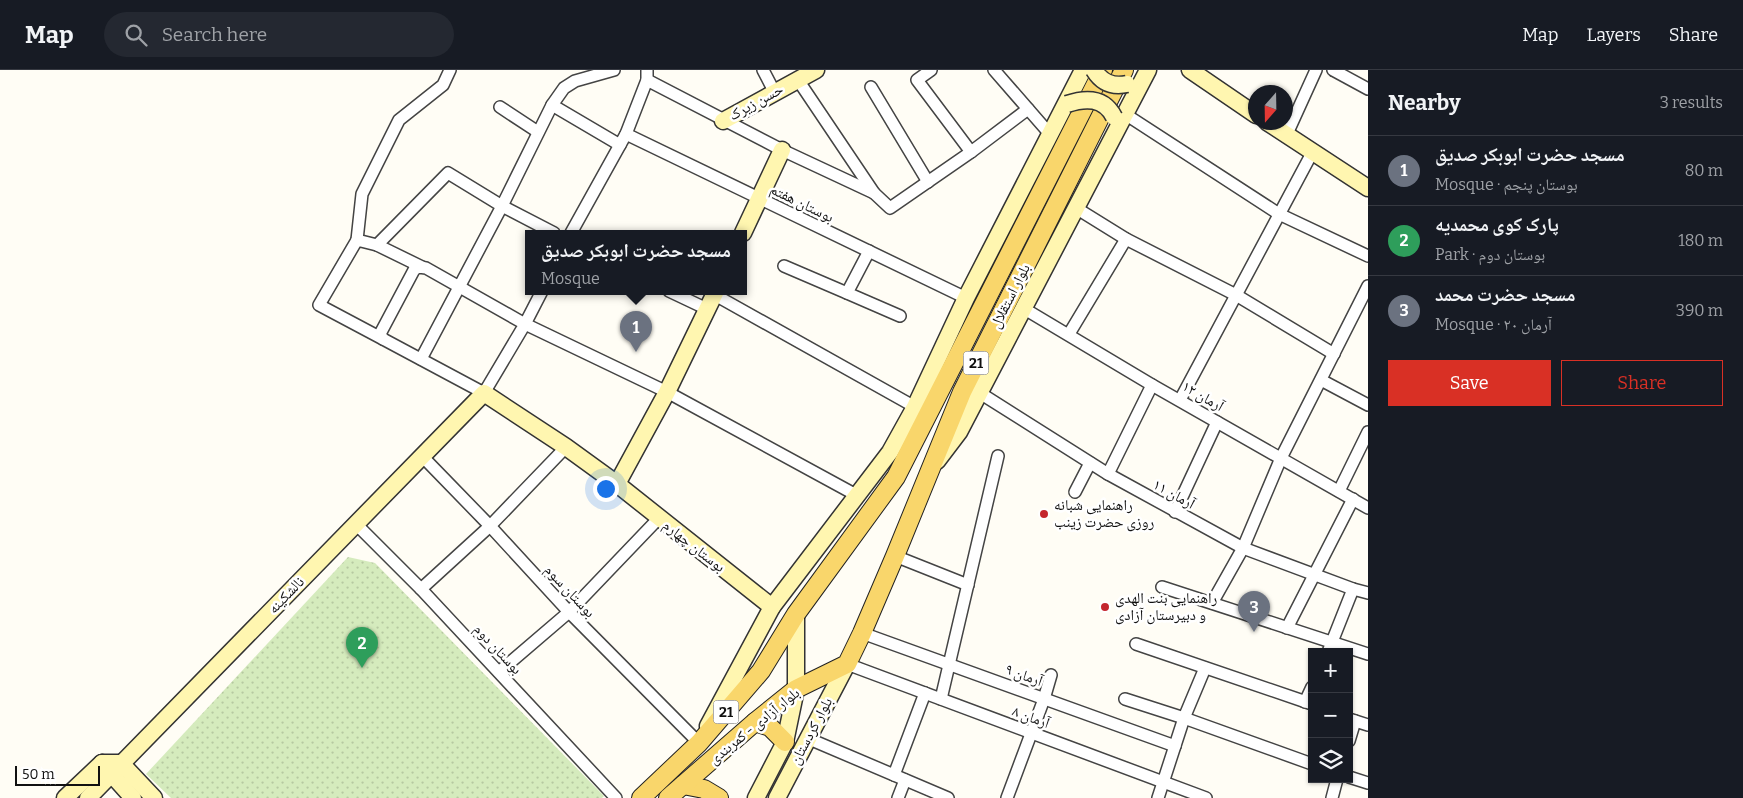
<!DOCTYPE html>
<html lang="en">
<head>
<meta charset="utf-8">
<style>
	:root { --surface:#171b24; --page:#242831; --text:#f1f3f6; --muted:#9ea1a6; --line:#363941; --accent:#d93025 }
	body { margin:0; font-family:Bitter,"Noto Naskh Arabic",serif; background:var(--page); color:var(--text) }
	.controls { position:absolute; right:15px; bottom:15px; display:grid; overflow:hidden; border-radius:0px; box-shadow:0 1px 4px #0004 }
	.controls button { width:45px; height:45px; display:grid; place-items:center; padding:0; border:0; border-bottom:1px solid var(--line); background:var(--surface); color:var(--text); font:25px sans-serif }
	.compass { position:absolute; left:1248px; top:15px; width:45px; height:45px; border-radius:50%; background:var(--surface); box-shadow:0 1px 4px #0004; rotate:200deg }
	.scale { position:absolute; left:15px; bottom:12px; width:85px; box-sizing:border-box; padding-left:5px; border:2px solid #111; border-top:0; font-size:14px; line-height:18px; white-space:nowrap; color:#111; -webkit-text-stroke:4px #fff; paint-order:stroke }
	.you { position:absolute; left:605px; top:418px; width:18px; height:18px; margin:-12px; border:4px solid #fff; border-radius:50%; background:#1a73e8; box-shadow:0 0 0 8px #1a73e833 }
	.badge { display:grid; place-items:center; width:32px; height:32px; border-radius:50%; background:var(--accent); color:#fff; font-size:16px; font-weight:700 }
	.pin { position:absolute; translate:-50% -41px; filter:drop-shadow(0 1px 2px #0008) }
	.pin::after { content:''; position:absolute; top:26px; width:18px; height:15px; background:inherit; clip-path:polygon(0 0,100% 0,50% 100%) }
	.popup { position:absolute; left:525px; top:160px; width:222px; height:65px; box-sizing:border-box; display:grid; place-content:center; border-radius:0px; background:var(--surface); filter:drop-shadow(0 1px 4px #0005); font-size:16px; white-space:nowrap; color:var(--muted) }
	.popup b { font-size:19px; color:var(--text) }
	.popup::after { content:''; position:absolute; left:50%; top:100%; margin-left:-10px; border:10px solid transparent; border-top-color:var(--surface) }
	.list { margin:0; padding:0; list-style:none }
	h2 { display:flex; justify-content:space-between; align-items:center; height:65px; margin:0; padding:0 20px; font-size:21px }
	h2 small { font-size:16px; font-weight:400; color:var(--muted) }
	.list li { display:grid; grid-template-columns:32px 1fr auto; gap:15px; align-items:center; box-sizing:border-box; height:70px; padding:0 20px; border-top:1px solid var(--line) }
	.list b { display:block; font-size:19px; white-space:nowrap }
	.list p { margin:0; font-size:16px; white-space:nowrap; color:var(--muted) }
	.list em { font-size:16px; font-style:normal; color:var(--muted) }
	.actions { display:flex; gap:10px; padding:15px 20px }
	.actions a { flex:1; padding:11px 0; border:1px solid var(--accent); border-radius:0px; text-align:center; font-size:18px; color:var(--accent) }
	.actions .main { background:var(--accent); color:#fff }
	.icon { flex:none; width:28px; height:28px; fill:none; stroke:currentColor; stroke-width:2; stroke-linecap:round; stroke-linejoin:round }
	.map { position:relative; flex:none; width:1368px; height:728px; overflow:hidden }
	header { display:flex; align-items:center; gap:30px; box-sizing:border-box; height:70px; padding:0 25px; background:var(--surface); border-bottom:1px solid var(--line) }
	header strong { font-size:24px }
	nav { display:flex; gap:28px; margin-inline-start:auto; font-size:18px }
	.search { width:350px; height:45px; background:var(--page); display:flex; align-items:center; gap:12px; box-sizing:border-box; padding:0 18px; border-radius:28px; color:var(--muted); font-size:19px }
	main { display:flex }
	aside { flex:1; background:var(--surface) }
	.map>svg:first-child { display:block }
	.grass { fill:url(#grass-dots) }
	.lines { fill:none; stroke-linecap:round; stroke-linejoin:round }
	.street-casing { stroke:#444; stroke-width:14 }
	.secondary-casing { stroke:#333; stroke-width:19 }
	.primary-casing { stroke:#222; stroke-width:20 }
	.street { stroke:#fff; stroke-width:11 }
	.secondary { stroke:#fff6b0; stroke-width:16 }
	.primary { stroke:#f9d66b; stroke-width:18 }
	.secondary-bridge-casing { stroke:#333; stroke-width:19; stroke-linecap:butt }
	.secondary-bridge { stroke:#fff6b0; stroke-width:16 }
	.poi-dot { fill:#c4262e; stroke:#fff; stroke-width:2 }
	.labels { text-anchor:middle; stroke-width:5; stroke-linejoin:round; paint-order:stroke }
	.shield { fill:#fff; stroke:#585858; stroke-width:1 }
	.shield-label { font-size:14px; font-weight:bold; fill:#111 }
	.street-label { font-size:15px; fill:#111; stroke:#fff }
	.poi-label { font-size:15px; fill:#111; stroke:#fff; text-anchor:start }
</style>
</head>
<body>
<header>
<strong>Map</strong>
<div class="search"><svg class="icon" aria-label="search" viewBox="0 0 24 24"><circle cx="10" cy="10" r="6"/><path d="M15 15l6 6"/></svg>Search here</div>
<nav><a>Map</a><a>Layers</a><a>Share</a></nav>
</header>
<main>
<div class="map">
<svg width="1368" height="728" viewBox="0 0 1368 728">
	<defs>
		<pattern id="grass-dots" width="8" height="8" patternUnits="userSpaceOnUse" patternTransform="scale(1.25)"><rect width="8" height="8" fill="#d5ebbd"/><path d="M2 2h.1M6 6h.1" fill="none" stroke="#b6c8a1" stroke-width="1.8" stroke-linecap="round"/></pattern>
	</defs>
	<rect width="100%" height="100%" fill="#fffdf5"/>
	<polygon class="grass" points="348,487 375,493 604,726 602,728 171,728 146,704"/>
	<g class="lines">
		<defs>
			<g id="street">
				<polyline points="763,0 775,23"/>
				<polyline points="931,0 917,10 971,82"/>
				<polyline points="994,0 1049,63"/>
				<polyline points="1333,0 1368,19"/>
				<polyline points="647,10 782,80 874,123"/>
				<polyline points="798,10 874,123 890,138 971,82 1028,39"/>
				<polyline points="871,17 928,112"/>
				<polyline points="552,35 620,75"/>
				<polyline points="500,37 538,62"/>
				<polyline points="1125,44 1279,144 1368,186"/>
				<polyline points="626,64 966,228"/>
				<polyline points="1286,66 1316,0"/>
				<polyline points="1076,138 1126,169 1236,225 1334,284"/>
				<polyline points="571,163 626,64 647,10 647,0"/>
				<polyline points="357,170 362,124 399,50 443,15 450,0"/>
				<polyline points="377,175 357,170 319,235 383,269"/>
				<polyline points="869,181 847,223 900,246"/>
				<polyline points="784,196 847,223"/>
				<polyline points="422,197 377,175 448,103 502,136 554,163"/>
				<polyline points="542,221 525,254 484,323 383,269 380,264 414,200 418,197 426,198 525,254 667,322 858,426"/>
				<polyline points="669,221 707,239"/>
				<polyline points="715,225 915,337"/>
				<polyline points="1023,238 1152,315 1368,438"/>
				<polyline points="1069,264 1126,169"/>
				<polyline points="421,289 502,136 552,35 564,18 575,11 614,0"/>
				<polyline points="1321,310 1368,335"/>
				<polyline points="980,323 1108,404 1243,478 1353,519 1368,523"/>
				<polyline points="1180,330 1312,83"/>
				<polyline points="422,386 490,456 569,542 699,673"/>
				<polyline points="1108,404 1152,315"/>
				<polyline points="1339,421 1368,362"/>
				<polyline points="1075,422 1090,393"/>
				<polyline points="1175,442 1217,352"/>
				<polyline points="356,454 421,519 616,728"/>
				<polyline points="895,486 968,515"/>
				<polyline points="1162,517 1368,584"/>
				<polyline points="421,519 490,456 566,377"/>
				<polyline points="1212,533 1243,478 1281,388 1368,216"/>
				<polyline points="1287,558 1353,429"/>
				<polyline points="862,563 1175,676"/>
				<polyline points="1136,574 1312,634"/>
				<polyline points="1328,582 1353,519"/>
				<polyline points="847,594 1206,728"/>
				<polyline points="499,602 569,542 659,448"/>
				<polyline points="941,629 998,386"/>
				<polyline points="1125,629 1184,648 1312,694"/>
				<polyline points="1305,632 1312,617"/>
				<polyline points="1349,649 1368,655"/>
				<polyline points="807,668 948,728"/>
				<polyline points="1349,671 1355,651"/>
				<polyline points="894,705 925,623"/>
				<polyline points="1349,707 1368,713"/>
				<polyline points="898,728 905,710"/>
				<polyline points="1007,728 1044,629 1051,605"/>
				<polyline points="1158,728 1184,648 1205,598"/>
				<polyline points="1332,728 1337,709"/>
			</g>
			<g id="secondary">
				<polyline points="1190,0 1256,45"/>
				<polyline points="723,51 816,0"/>
				<polyline points="1267,52 1368,118"/>
				<polyline points="743,163 782,80"/>
				<polyline points="937,391 959,362 1148,0"/>
				<polyline points="617,414 667,322 716,221"/>
				<polyline points="708,656 772,537 890,382 915,337 966,228 1083,0"/>
				<polyline points="102,693 121,693 154,728"/>
				<polyline points="105,697 133,728"/>
				<polyline points="65,728 102,693"/>
				<polyline points="88,728 484,323 566,377 617,414 772,537"/>
				<polyline points="756,728 785,672 796,619 796,544"/>
				<polyline points="777,728 847,594"/>
			</g>
			<g id="primary">
				<polyline points="755,652 770,657 785,672"/>
				<polyline points="683,715 704,719 719,728"/>
				<polyline points="641,728 699,673 761,601 796,544 896,407 1103,0"/>
				<polyline points="668,728 755,652 796,619 847,594 862,563 895,486 962,322 1124,0"/>
			</g>
		</defs>
		<use href="#street" class="street-casing"/>
		<use href="#secondary" class="secondary-casing"/>
		<use href="#primary" class="primary-casing"/>
		<use href="#street" class="street"/>
		<use href="#secondary" class="secondary"/>
		<use href="#primary" class="primary"/>
		<defs>
			<g id="secondary-bridge">
				<path d="M 1094,0 C 1102,13 1113,17 1127,14"/>
				<path d="M 1067,34 C 1085,28 1104,27 1114,47"/>
			</g>
		</defs>
		<use href="#secondary-bridge" class="secondary-bridge-casing"/>
		<use href="#secondary-bridge" class="secondary-bridge"/>
	</g>
	<g class="poi-dot">
		<circle cx="1044" cy="444" r="5"/>
		<circle cx="1105" cy="537" r="5"/>
	</g>
	<g class="labels">
		<g class="shield">
			<rect x="963.5" y="281.5" width="25" height="23" rx="4"/>
			<rect x="713.5" y="630.5" width="25" height="23" rx="4"/>
		</g>
		<g class="shield-label">
			<text x="976" y="298">21</text>
			<text x="726" y="647">21</text>
		</g>
		<g class="street-label">
			<text transform="translate(756 32) rotate(-29)" y="5">حسن زیرک</text>
			<text transform="translate(802 133) rotate(26)" y="5">بوستان هفتم</text>
			<text transform="translate(1010 226) rotate(-63)" y="5">بلوار استقلال</text>
			<text transform="translate(1203 326) rotate(30)" y="5">آرمان ۱۲</text>
			<text transform="translate(1174 424) rotate(29)" y="5">آرمان ۱۱</text>
			<text transform="translate(694 476) rotate(38)" y="5">بوستان چهارم</text>
			<text transform="translate(570 521) rotate(47)" y="5">بوستان سوم</text>
			<text transform="translate(286 525) rotate(-46)" y="5">نالشکینه</text>
			<text transform="translate(498 579) rotate(47)" y="5">بوستان دوم</text>
			<text transform="translate(1024 605) rotate(20)" y="5">آرمان ۹</text>
			<text transform="translate(1031 647) rotate(20)" y="5">آرمان ۸</text>
			<text transform="translate(754 656) rotate(-39)" y="5">بلوار آزادی - کمربندی</text>
			<text transform="translate(811 661) rotate(-62)" y="5">بلوار کردستان</text>
		</g>
		<g class="poi-label">
			<text x="1054" y="440">راهنمایی شبانه<tspan x="1054" dy="17">روزی حضرت زینب</tspan></text>
			<text x="1115" y="533">راهنمایی بنت الهدی<tspan x="1115" dy="17">و دبیرستان آزادی</tspan></text>
		</g>
	</g>
</svg>
<div class="controls">
<button>+</button>
<button>−</button>
<button><svg class="icon" aria-label="layers" viewBox="0 0 24 24"><path d="M12 4l9 5-9 5-9-5zM3 14l9 5 9-5"/></svg></button>
</div>
<svg class="compass" viewBox="-18 -18 36 36"><path d="M0-13l5 13h-10z" fill="#e53935"/><path d="M0 13l5-13h-10z" fill="#9ea1a6"/></svg>
<div class="scale">50 m</div>
<div class="you"></div>
<div class="pin badge" style="left:636px;top:282px;background:#6b7280">1</div>
<div class="popup"><b>مسجد حضرت ابوبکر صدیق</b>Mosque</div>
<div class="pin badge" style="left:362px;top:598px;background:#2e9e5b">2</div>
<div class="pin badge" style="left:1254px;top:562px;background:#6b7280">3</div>
</div>
<aside>
<h2>Nearby<small>3 results</small></h2>
<ul class="list">
<li><span class="badge" style="background:#6b7280">1</span><div><b>مسجد حضرت ابوبکر صدیق</b><p>Mosque · بوستان پنجم</p></div><em>80 m</em></li>
<li><span class="badge" style="background:#2e9e5b">2</span><div><b>پارک کوی محمدیه</b><p>Park · بوستان دوم</p></div><em>180 m</em></li>
<li><span class="badge" style="background:#6b7280">3</span><div><b>مسجد حضرت محمد</b><p>Mosque · آرمان ۲۰</p></div><em>390 m</em></li>
</ul>
<div class="actions"><a class="main">Save</a><a>Share</a></div>
</aside>
</main>
</body>
</html>
